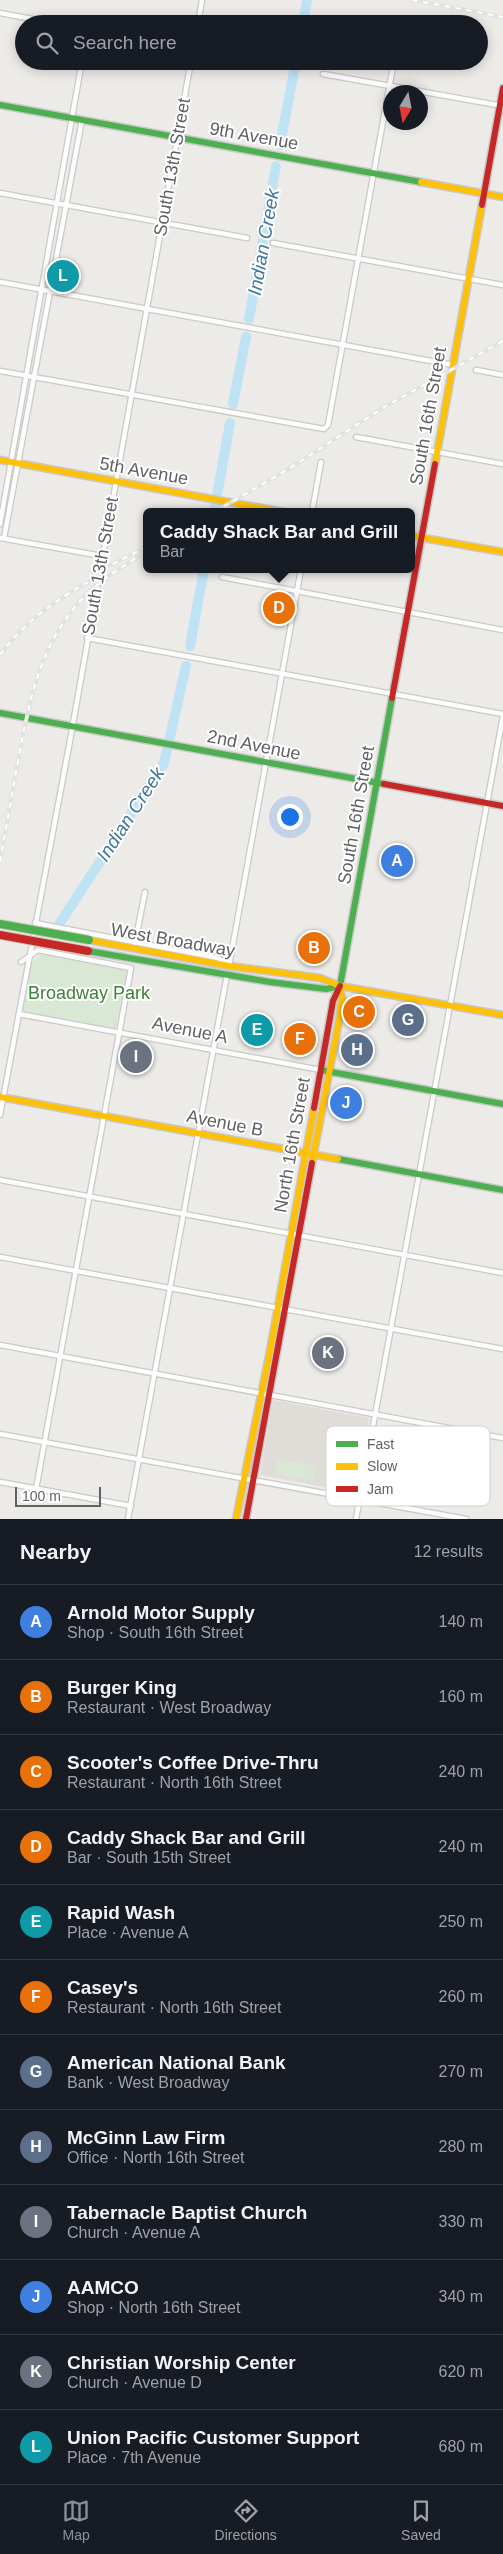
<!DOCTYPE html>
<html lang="en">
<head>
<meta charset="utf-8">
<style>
	:root { --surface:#171b24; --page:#20242c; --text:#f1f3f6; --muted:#9ea1a6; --line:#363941; --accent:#8c9099 }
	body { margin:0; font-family:Arial,sans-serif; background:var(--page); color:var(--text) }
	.compass { position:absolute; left:383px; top:85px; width:45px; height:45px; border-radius:50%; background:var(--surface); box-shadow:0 2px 12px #0003; rotate:190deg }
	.scale { position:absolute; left:15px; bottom:12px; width:86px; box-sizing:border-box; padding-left:5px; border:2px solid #5e6265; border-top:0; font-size:14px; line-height:18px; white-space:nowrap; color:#5e6265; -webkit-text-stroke:4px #fff; paint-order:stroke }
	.you { position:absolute; left:289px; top:816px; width:18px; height:18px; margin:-12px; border:4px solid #fff; border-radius:50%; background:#1a73e8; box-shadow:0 0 0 8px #1a73e833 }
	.badge { display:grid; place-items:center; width:32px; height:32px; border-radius:50%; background:var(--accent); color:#fff; font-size:16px; font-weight:700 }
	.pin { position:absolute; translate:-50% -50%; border:2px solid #fff; box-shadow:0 1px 5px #0006 }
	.popup { position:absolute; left:143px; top:508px; width:272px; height:65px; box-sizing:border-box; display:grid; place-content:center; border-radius:8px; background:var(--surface); filter:drop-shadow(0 1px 4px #0005); font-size:16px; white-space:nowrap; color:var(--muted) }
	.popup b { font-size:19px; color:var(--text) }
	.popup::after { content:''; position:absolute; left:50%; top:100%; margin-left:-10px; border:10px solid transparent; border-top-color:var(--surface) }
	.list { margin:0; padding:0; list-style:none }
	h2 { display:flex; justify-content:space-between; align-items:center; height:65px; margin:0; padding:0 20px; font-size:21px }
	h2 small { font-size:16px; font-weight:400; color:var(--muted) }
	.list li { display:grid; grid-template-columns:32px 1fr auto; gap:15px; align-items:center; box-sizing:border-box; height:75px; padding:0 20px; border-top:1px solid var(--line) }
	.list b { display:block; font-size:19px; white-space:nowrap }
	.list p { margin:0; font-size:16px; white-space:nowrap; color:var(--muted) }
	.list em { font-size:16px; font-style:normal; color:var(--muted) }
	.icon { flex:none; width:28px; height:28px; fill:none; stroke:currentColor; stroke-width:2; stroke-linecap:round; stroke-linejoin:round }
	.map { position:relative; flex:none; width:503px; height:1519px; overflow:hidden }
	.search { position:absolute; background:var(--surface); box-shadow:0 2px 12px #0003; left:15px; right:15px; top:15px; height:55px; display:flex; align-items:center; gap:12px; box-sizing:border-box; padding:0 18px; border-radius:28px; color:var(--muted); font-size:19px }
	.sheet { height:965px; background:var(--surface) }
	nav { display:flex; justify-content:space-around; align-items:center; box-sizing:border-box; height:70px; border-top:1px solid var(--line); background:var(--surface); font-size:14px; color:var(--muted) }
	nav a { display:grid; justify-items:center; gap:2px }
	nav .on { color:var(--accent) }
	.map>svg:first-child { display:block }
	.education { fill:#e0ddd8 }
	.park { fill:#d9e8d4 }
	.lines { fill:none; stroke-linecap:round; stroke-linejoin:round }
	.river { stroke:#bfe3f5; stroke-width:10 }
	.street-casing { stroke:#c9c9c8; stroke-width:7 }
	.fast-casing { stroke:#c7c8c7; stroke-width:9 }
	.slow-casing { stroke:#c7c8c7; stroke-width:9 }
	.jam-casing { stroke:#c7c8c7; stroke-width:9 }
	.street { stroke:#fcfcfc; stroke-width:4.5 }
	.fast { stroke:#4caf50; stroke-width:6 }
	.slow { stroke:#ffc107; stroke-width:6 }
	.jam { stroke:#c62828; stroke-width:6 }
	.rail-casing { stroke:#e3e2e2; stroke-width:4 }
	.rail { stroke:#fff; stroke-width:2; stroke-dasharray:5.5; stroke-linecap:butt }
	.fast-bridge-casing { stroke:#d3c8b8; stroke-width:10; stroke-linecap:butt }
	.jam-bridge-casing { stroke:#d3c8b8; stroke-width:10; stroke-linecap:butt }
	.fast-bridge { stroke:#4caf50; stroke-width:8 }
	.jam-bridge { stroke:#c62828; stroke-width:8 }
	.labels { text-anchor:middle; stroke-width:4; stroke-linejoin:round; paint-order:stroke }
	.street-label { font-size:18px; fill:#5e6265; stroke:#fff }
	.park-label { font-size:18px; fill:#3e8139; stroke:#fff }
	.water-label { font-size:19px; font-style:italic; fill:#41779b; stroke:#fff }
	.key { fill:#fff; stroke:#cfd0d1; stroke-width:1 }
	.key-label { font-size:14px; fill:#5e6265 }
</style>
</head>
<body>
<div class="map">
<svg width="503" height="1519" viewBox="0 0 503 1519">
	<rect width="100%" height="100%" fill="#edebe8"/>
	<polygon class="education" points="273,1400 369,1418 362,1459 399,1466 392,1500 260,1475"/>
	<g class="park">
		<polygon points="43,954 127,969 116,1029 22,1011 32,962"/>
		<polygon points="278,1459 317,1466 314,1481 275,1474"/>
	</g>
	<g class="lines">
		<g class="river">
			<polyline points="303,24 307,0"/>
			<polyline points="280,145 296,61"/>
			<polyline points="249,319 276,166"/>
			<polyline points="233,404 246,337"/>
			<polyline points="214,512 230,423"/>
			<polyline points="190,646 204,569"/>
			<polyline points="60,923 164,763 186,666"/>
		</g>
		<defs>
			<g id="street">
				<polyline points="0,13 59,24"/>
				<polyline points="198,24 202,0"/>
				<polyline points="323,74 503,106"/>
				<polyline points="0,193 247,238"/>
				<polyline points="273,243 503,285"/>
				<polyline points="0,282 453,365"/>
				<polyline points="476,370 503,375"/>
				<polyline points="0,371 324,429 328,425 394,61"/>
				<polyline points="356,437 503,464"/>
				<polyline points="312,512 321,462"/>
				<polyline points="0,524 82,61"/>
				<polyline points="0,538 102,556"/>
				<polyline points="4,538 82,120"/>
				<polyline points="222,577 503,630"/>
				<polyline points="87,638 503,714"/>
				<polyline points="35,923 218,958 229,966 301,569"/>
				<polyline points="135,943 145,892"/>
				<polyline points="21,962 38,950 131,968 36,1489"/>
				<polyline points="19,1014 321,1070"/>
				<polyline points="0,1115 69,746 191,61"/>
				<polyline points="0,1180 503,1273"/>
				<polyline points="0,1257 503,1349"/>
				<polyline points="0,1345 503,1438"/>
				<polyline points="0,1434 466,1519"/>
				<polyline points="0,1482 131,1506"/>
				<polyline points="128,1519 227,975"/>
				<polyline points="356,1519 503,716"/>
			</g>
			<g id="fast">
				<polyline points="0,105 421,182"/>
				<polyline points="0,713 384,784"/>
				<polyline points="88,951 270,982 326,989 340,986"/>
				<polyline points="340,986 392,698"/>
				<polyline points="321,1070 503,1104"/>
				<polyline points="338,1159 503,1190"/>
			</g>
			<g id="slow">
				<polyline points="421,182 503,197"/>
				<polyline points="0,460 283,512"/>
				<polyline points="435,464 482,205"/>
				<polyline points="412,536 503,552"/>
				<polyline points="89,940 229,966 320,978 340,986 503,1015"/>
				<polyline points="0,1097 338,1159"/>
				<polyline points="312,1163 339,1021 342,999 340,986"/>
				<polyline points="236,1519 270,1351 314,1108"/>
			</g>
			<g id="jam">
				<polyline points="482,205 503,88"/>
				<polyline points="392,698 435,464"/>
				<polyline points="384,784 503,806"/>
				<polyline points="314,1108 333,1001 340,986"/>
				<polyline points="246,1519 312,1163"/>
			</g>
		</defs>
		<use href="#street" class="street-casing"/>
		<use href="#fast" class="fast-casing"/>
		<use href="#slow" class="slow-casing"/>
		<use href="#jam" class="jam-casing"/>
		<use href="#street" class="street"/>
		<use href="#fast" class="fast"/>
		<use href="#slow" class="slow"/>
		<use href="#jam" class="jam"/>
		<defs>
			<g id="rail">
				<polyline points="412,0 503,17"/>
				<polyline points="214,512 287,470 386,406 503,341"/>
				<polyline points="93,574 146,547"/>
				<path d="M 0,655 C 27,618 63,595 103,574"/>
				<path d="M 0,862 C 6,828 12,795 18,761 C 28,708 37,656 71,612 C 90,587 115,571 141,555"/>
			</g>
		</defs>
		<use href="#rail" class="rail-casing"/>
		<use href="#rail" class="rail"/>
		<defs>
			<polyline id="fast-bridge" points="0,924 89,940"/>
			<polyline id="jam-bridge" points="0,935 88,951"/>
		</defs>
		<use href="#fast-bridge" class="fast-bridge-casing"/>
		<use href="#jam-bridge" class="jam-bridge-casing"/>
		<use href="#fast-bridge" class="fast-bridge"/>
		<use href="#jam-bridge" class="jam-bridge"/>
	</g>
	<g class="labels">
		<g class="street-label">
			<text transform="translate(254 136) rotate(10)" y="6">9th Avenue</text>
			<text transform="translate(172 167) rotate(-80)" y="6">South 13th Street</text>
			<text transform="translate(428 416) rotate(-80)" y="6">South 16th Street</text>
			<text transform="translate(144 471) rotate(10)" y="6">5th Avenue</text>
			<text transform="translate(100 566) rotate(-80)" y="6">South 13th Street</text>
			<text transform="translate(254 745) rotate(11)" y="6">2nd Avenue</text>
			<text transform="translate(356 815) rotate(-80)" y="6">South 16th Street</text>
			<text transform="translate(173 940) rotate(10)" y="6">West Broadway</text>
			<text transform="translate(190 1030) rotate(11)" y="6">Avenue A</text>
			<text transform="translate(225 1123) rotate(11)" y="6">Avenue B</text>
			<text transform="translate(292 1145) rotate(-80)" y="6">North 16th Street</text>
		</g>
		<g class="park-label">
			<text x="89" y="999">Broadway Park</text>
		</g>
		<g class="water-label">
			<text transform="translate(263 242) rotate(-80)" y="7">Indian Creek</text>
			<text transform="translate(130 814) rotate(-57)" y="7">Indian Creek</text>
		</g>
	</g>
	<rect x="326" y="1426" width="164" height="80" rx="8" class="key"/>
	<rect x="336" y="1441" width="22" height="6" fill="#4caf50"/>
	<rect x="336" y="1463" width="22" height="7" fill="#ffc107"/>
	<rect x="336" y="1486" width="22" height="6" fill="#c62828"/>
	<g class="key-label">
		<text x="367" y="1449">Fast</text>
		<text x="367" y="1471">Slow</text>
		<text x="367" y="1494">Jam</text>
	</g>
</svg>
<svg class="compass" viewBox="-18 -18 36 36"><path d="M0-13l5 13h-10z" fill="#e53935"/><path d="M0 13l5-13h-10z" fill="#9ea1a6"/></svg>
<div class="scale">100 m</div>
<div class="you"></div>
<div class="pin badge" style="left:397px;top:861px;background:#3f7fe0">A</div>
<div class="pin badge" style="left:314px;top:948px;background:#e8710a">B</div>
<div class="pin badge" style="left:359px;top:1012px;background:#e8710a">C</div>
<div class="pin badge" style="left:279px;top:608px;background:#e8710a">D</div>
<div class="popup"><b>Caddy Shack Bar and Grill</b>Bar</div>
<div class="pin badge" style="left:257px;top:1030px;background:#0f9aa8">E</div>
<div class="pin badge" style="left:300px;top:1039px;background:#e8710a">F</div>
<div class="pin badge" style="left:408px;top:1020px;background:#5c6f8a">G</div>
<div class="pin badge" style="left:357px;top:1050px;background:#5c6f8a">H</div>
<div class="pin badge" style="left:136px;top:1057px;background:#6b7280">I</div>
<div class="pin badge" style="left:346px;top:1103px;background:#3f7fe0">J</div>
<div class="pin badge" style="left:328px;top:1353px;background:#6b7280">K</div>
<div class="pin badge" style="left:63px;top:276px;background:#0f9aa8">L</div>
<div class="search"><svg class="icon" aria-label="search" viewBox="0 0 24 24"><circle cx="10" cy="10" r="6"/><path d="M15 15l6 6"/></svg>Search here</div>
</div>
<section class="sheet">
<h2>Nearby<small>12 results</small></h2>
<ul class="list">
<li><span class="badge" style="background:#3f7fe0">A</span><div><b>Arnold Motor Supply</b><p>Shop · South 16th Street</p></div><em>140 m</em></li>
<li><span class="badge" style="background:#e8710a">B</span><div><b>Burger King</b><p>Restaurant · West Broadway</p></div><em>160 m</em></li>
<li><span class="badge" style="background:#e8710a">C</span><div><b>Scooter's Coffee Drive-Thru</b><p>Restaurant · North 16th Street</p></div><em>240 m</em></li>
<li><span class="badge" style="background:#e8710a">D</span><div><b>Caddy Shack Bar and Grill</b><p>Bar · South 15th Street</p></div><em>240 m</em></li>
<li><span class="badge" style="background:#0f9aa8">E</span><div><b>Rapid Wash</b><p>Place · Avenue A</p></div><em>250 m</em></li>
<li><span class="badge" style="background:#e8710a">F</span><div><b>Casey's</b><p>Restaurant · North 16th Street</p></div><em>260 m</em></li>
<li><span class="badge" style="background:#5c6f8a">G</span><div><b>American National Bank</b><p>Bank · West Broadway</p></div><em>270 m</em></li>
<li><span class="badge" style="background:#5c6f8a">H</span><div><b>McGinn Law Firm</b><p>Office · North 16th Street</p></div><em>280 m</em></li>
<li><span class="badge" style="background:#6b7280">I</span><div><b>Tabernacle Baptist Church</b><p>Church · Avenue A</p></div><em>330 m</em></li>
<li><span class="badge" style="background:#3f7fe0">J</span><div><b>AAMCO</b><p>Shop · North 16th Street</p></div><em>340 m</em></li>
<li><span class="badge" style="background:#6b7280">K</span><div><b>Christian Worship Center</b><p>Church · Avenue D</p></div><em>620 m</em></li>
<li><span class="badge" style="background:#0f9aa8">L</span><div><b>Union Pacific Customer Support</b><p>Place · 7th Avenue</p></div><em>680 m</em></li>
</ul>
</section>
<nav>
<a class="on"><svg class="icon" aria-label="map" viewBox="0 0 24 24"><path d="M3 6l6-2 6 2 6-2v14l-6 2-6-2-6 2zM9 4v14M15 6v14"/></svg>Map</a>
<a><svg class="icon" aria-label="directions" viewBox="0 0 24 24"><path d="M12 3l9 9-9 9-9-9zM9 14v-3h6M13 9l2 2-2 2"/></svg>Directions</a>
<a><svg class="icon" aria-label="saved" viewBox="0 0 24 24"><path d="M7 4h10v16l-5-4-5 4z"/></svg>Saved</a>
</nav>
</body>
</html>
